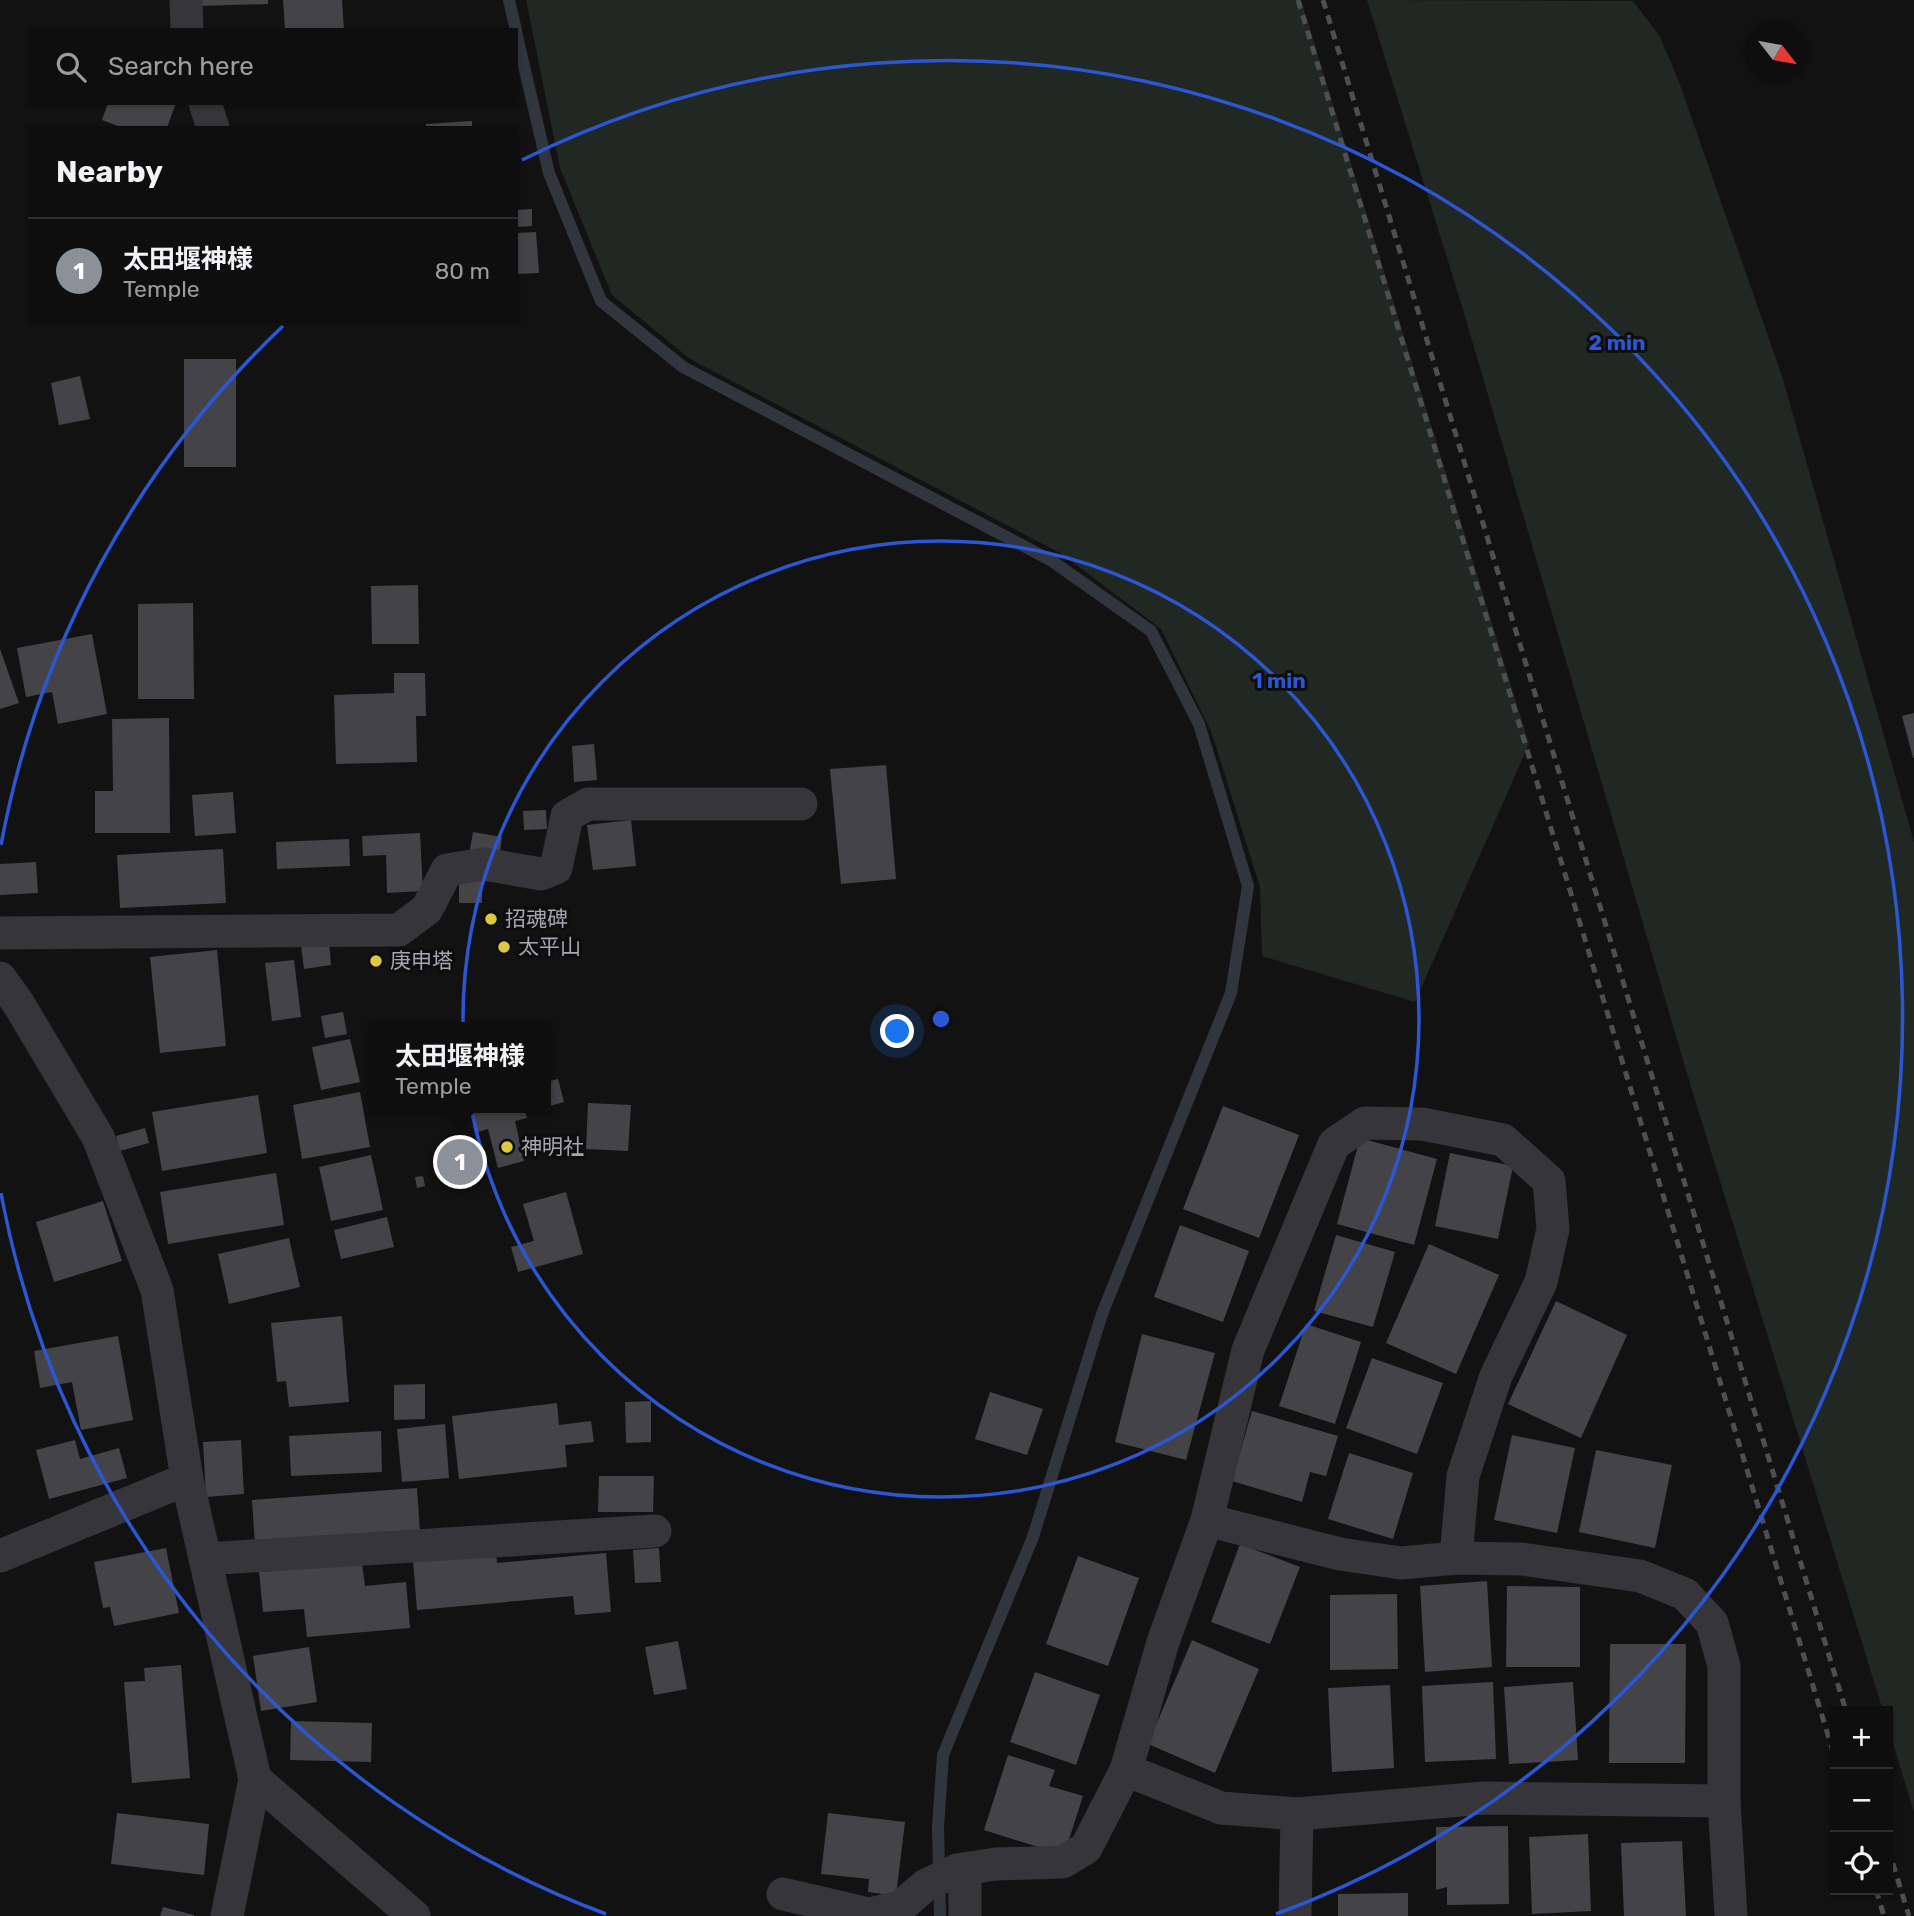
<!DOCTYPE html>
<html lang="en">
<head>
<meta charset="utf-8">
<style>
	:root { --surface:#0e0e0e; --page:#1c1c1c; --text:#f1f3f6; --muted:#9b9c9e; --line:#2e2e2e; --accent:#8c9099 }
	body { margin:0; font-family:Rubik,"Noto Sans JP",sans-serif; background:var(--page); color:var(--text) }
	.controls { position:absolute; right:21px; bottom:21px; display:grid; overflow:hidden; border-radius:0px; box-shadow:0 2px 5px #0004 }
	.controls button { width:63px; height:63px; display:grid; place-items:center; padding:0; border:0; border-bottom:2px solid var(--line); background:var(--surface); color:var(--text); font:35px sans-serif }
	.compass { position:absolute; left:1746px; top:21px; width:63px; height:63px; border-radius:50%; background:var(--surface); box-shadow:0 2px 5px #0004; rotate:121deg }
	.you { position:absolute; left:898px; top:1032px; width:24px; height:24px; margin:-18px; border:5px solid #fff; border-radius:50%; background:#1a73e8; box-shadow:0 0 0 10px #1a73e833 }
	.badge { display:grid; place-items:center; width:46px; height:46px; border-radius:50%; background:var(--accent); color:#fff; font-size:23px; font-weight:700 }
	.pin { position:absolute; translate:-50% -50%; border:4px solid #fff; box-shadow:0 2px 7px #0006 }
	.popup { position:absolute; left:369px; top:1022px; width:182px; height:91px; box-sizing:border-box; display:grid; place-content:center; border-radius:0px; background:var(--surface); filter:drop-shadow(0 2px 5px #0005); font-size:23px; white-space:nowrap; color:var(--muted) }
	.popup b { font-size:26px; color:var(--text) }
	.popup::after { content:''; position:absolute; left:50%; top:100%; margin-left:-14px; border:14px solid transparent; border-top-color:var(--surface) }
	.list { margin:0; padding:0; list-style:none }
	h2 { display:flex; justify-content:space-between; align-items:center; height:91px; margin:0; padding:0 28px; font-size:30px }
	h2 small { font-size:23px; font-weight:400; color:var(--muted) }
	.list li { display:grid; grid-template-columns:46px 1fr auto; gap:21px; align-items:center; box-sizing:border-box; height:105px; padding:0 28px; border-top:2px solid var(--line) }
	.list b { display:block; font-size:26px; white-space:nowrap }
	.list p { margin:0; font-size:23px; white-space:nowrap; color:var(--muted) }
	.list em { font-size:23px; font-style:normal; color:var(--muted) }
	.icon { flex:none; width:38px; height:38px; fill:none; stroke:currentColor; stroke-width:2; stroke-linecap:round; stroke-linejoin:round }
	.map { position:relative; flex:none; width:1914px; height:1916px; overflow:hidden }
	.search { position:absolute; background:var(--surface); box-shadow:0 2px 5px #0004; left:28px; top:28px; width:490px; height:77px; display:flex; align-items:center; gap:18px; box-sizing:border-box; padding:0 24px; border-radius:0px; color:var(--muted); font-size:26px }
	.panel { position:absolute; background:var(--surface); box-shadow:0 2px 5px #0004; left:28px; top:126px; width:490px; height:196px; border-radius:0px }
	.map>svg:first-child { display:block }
	.green { fill:#212723 }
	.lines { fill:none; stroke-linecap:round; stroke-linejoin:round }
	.stream { stroke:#31363e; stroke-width:12 }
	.building { fill:#444448 }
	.street { stroke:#35353a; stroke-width:33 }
	.rail { stroke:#4e4f55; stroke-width:5; stroke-dasharray:9 7; stroke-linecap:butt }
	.ring { fill:none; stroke:#2b57d4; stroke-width:3.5 }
	.poi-dot { fill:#dec83f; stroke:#0d0d0e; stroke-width:2.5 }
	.labels { text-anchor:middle; stroke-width:6; stroke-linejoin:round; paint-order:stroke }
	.poi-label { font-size:21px; fill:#a5a6b2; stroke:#0d0d0e; text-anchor:start }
	.centre { fill:#2b57d4; stroke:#0d0d0e; stroke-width:3.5 }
	.ring-label { font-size:21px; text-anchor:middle; font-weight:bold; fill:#2b57d4; stroke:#0d0d0e; stroke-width:6; stroke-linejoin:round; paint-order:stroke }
</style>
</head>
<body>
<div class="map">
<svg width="1914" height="1916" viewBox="0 0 1914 1916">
	<rect width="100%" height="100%" fill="#121213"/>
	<g class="green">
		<polygon points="526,0 1301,0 1529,744 1415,1002 1262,956 1260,887 1211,731 1161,629 1062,554 690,359 612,295 560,168"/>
		<polygon points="1367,0 1633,1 1659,35 1678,79 1782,376 1914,842 1914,1812 1888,1727 1888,1711 1883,1711 1688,1077 1461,303"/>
	</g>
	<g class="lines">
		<g class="stream">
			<polyline points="509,0 516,30"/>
			<polyline points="516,32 549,173 601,301 683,367 1052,561 1151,631 1199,724 1248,886 1231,993 1102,1314 1033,1537 943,1755 938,1827 940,1916"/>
		</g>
	</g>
	<g class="building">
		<polygon points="199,0 268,0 268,4 199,6"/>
		<polygon points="283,0 342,0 344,30 285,30"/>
		<polygon points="108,103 176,103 167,128 123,128 102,120"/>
		<polygon points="472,121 472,128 426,128 426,124"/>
		<polygon points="532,209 532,226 516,227 516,210"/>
		<polygon points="536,232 539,273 516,274 516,233"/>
		<rect x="184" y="359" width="52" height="108"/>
		<polygon points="80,376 90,419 59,425 51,383"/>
		<polygon points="418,585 419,644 372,644 371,586"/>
		<polygon points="193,603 194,699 138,699 138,604"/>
		<polygon points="92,634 107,714 58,724 52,692 26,697 17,648"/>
		<polygon points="0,649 19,703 0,709"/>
		<polygon points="394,673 425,673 426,716 416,716 417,762 336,764 334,695 394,693"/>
		<polygon points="1914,713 1914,758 1913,758 1902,716"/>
		<polygon points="169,718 170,833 95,833 95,791 113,791 112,719"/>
		<polygon points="594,744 597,780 574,782 572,746"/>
		<polygon points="886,765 896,879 841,884 830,769"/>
		<polygon points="233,792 236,833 195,836 192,795"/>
		<polygon points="546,810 547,829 524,830 523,811"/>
		<polygon points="631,820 636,866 593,870 587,825"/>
		<polygon points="473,832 502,837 499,860 469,855"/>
		<polygon points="420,833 423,891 387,893 386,855 363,856 362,836"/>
		<polygon points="349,839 350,866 277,869 276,842"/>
		<polygon points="223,849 226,903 120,908 117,855"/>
		<polygon points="36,862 38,893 0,895 0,864"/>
		<polygon points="482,881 482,903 459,903 459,882"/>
		<polygon points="329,941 331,965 304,969 301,945"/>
		<polygon points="217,950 226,1046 160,1053 150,957"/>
		<polygon points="294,960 301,1017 272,1021 265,963"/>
		<polygon points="343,1012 347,1034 325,1038 321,1016"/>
		<polygon points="350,1039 360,1082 321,1090 312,1047"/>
		<polygon points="558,1079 564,1102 546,1107 546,1082"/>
		<polygon points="360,1092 370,1147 302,1159 293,1105"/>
		<polygon points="258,1095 267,1153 162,1171 152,1112"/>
		<polygon points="588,1103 631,1105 628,1151 586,1149"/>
		<polygon points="1223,1106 1299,1135 1259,1238 1183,1209"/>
		<polygon points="469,1108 524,1108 527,1118 515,1121 524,1161 498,1168 488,1129 475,1133"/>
		<polygon points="145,1128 149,1143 120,1151 116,1136"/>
		<polygon points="1360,1138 1437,1159 1414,1245 1337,1224"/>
		<polygon points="1450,1153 1513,1166 1498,1239 1435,1226"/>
		<polygon points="371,1155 383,1210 331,1221 319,1167"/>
		<polygon points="463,1156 466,1167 457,1168 454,1157"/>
		<polygon points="276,1173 284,1225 168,1244 160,1192"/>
		<polygon points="423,1176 425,1186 417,1188 415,1177"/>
		<polygon points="566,1192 583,1254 518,1272 511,1247 534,1241 523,1204"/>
		<polygon points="103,1201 122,1261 54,1282 36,1222"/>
		<polygon points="387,1217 394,1247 341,1259 334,1230"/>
		<polygon points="1180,1225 1249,1251 1223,1322 1154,1297"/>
		<polygon points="1336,1235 1395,1252 1373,1327 1314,1311"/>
		<polygon points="289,1238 300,1287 229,1304 218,1254"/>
		<polygon points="1429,1244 1499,1275 1456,1374 1386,1343"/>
		<polygon points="1556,1301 1627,1335 1581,1438 1508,1404"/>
		<polygon points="342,1316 349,1402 289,1407 286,1381 277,1382 271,1323"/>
		<polygon points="1306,1324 1361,1342 1335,1424 1279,1406"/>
		<polygon points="1142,1334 1215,1353 1186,1460 1115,1442"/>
		<polygon points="118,1336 133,1420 81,1430 72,1382 40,1388 34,1351"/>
		<polygon points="1372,1358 1443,1383 1417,1454 1346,1428"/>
		<polygon points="425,1384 425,1419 394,1420 394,1385"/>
		<polygon points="990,1392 1043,1409 1027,1455 975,1439"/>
		<polygon points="651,1401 651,1442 626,1443 625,1402"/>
		<polygon points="557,1403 559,1425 591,1421 594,1442 565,1445 567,1467 459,1479 452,1416"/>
		<polygon points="1252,1411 1338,1436 1326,1476 1310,1472 1302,1502 1232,1481"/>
		<polygon points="445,1424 449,1478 402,1482 397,1429"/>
		<polygon points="381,1431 382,1472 291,1476 289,1436"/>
		<polygon points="1512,1435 1575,1448 1557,1533 1494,1520"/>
		<polygon points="75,1440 80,1459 119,1448 127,1478 49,1499 36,1450"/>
		<polygon points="241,1440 244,1494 206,1497 203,1442"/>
		<polygon points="1596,1450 1672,1465 1655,1548 1579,1532"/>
		<polygon points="1349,1453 1413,1473 1393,1539 1328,1519"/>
		<polygon points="599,1476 654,1476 653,1512 598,1512"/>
		<polygon points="417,1488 420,1532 255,1545 252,1500"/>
		<polygon points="1240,1544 1300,1567 1270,1644 1211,1622"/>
		<polygon points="166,1548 179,1613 114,1626 110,1607 103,1608 94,1562"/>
		<polygon points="659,1548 661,1582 635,1583 633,1550"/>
		<polygon points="496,1553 497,1563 606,1553 611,1612 575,1615 573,1596 417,1610 413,1560"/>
		<polygon points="1078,1556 1139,1578 1108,1666 1046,1644"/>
		<polygon points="362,1563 365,1586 406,1582 410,1628 307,1637 304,1609 263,1612 259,1572"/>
		<polygon points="1487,1581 1492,1667 1425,1672 1420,1586"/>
		<polygon points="1507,1586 1580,1587 1580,1667 1506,1667"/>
		<polygon points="1397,1594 1398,1669 1330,1670 1330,1595"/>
		<polygon points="1192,1640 1259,1669 1215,1773 1148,1744"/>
		<polygon points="678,1641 687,1689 654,1695 645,1647"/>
		<polygon points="1610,1644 1686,1644 1685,1763 1609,1763"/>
		<polygon points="309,1647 317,1702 261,1711 253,1656"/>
		<polygon points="181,1665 190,1778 132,1783 124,1682 145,1681 144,1668"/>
		<polygon points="1035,1672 1100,1695 1076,1765 1010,1742"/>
		<polygon points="1493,1682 1496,1759 1425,1762 1422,1686"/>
		<polygon points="1573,1682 1578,1760 1509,1764 1504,1687"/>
		<polygon points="1390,1685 1394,1768 1332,1772 1328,1688"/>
		<polygon points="291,1721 372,1723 371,1762 290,1760"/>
		<polygon points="1008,1755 1055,1770 1049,1786 1083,1796 1064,1855 984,1830"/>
		<polygon points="117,1813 209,1824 204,1875 111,1864"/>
		<polygon points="828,1813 905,1822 896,1896 868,1892 869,1879 821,1874"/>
		<polygon points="1508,1826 1509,1904 1447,1905 1447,1887 1436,1890 1436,1827"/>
		<polygon points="1588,1834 1591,1911 1532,1914 1529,1837"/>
		<polygon points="1682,1841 1686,1916 1624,1916 1621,1843"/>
		<polygon points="1408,1893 1408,1916 1338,1916 1338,1894"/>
		<polygon points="163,1907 194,1915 194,1916 160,1916"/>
	</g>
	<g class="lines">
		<g class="street">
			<polyline points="186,0 187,30"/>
			<polyline points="205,103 213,128"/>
			<polyline points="0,933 399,930 427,909 447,870 484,864 541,874 556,868 567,816 588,804 801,804"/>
			<polyline points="0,978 18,1003 98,1137 157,1290 187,1479 255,1779 227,1916"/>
			<polyline points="1207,1520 1340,1554 1401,1563 1456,1558 1522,1559 1640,1576 1685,1594 1712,1623 1724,1666 1724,1801 1731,1916"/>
			<polyline points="0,1556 187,1479"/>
			<polyline points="205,1559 655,1531"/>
			<polyline points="255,1779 414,1916"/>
			<polyline points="1297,1814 1484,1798 1724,1801"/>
			<polyline points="965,1869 965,1916"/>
			<polyline points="783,1894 869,1914 900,1907 926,1885 957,1870 996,1864 1063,1862 1086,1848 1126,1770"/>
			<polyline points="1295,1916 1297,1814 1221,1808 1126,1770 1163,1642 1207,1520 1248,1350 1334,1144 1365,1123 1422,1124 1503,1140 1549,1181 1553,1229 1541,1282 1496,1376 1463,1476 1456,1558"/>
		</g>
		<g class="rail">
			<polyline points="1298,0 1835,1758"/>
			<polyline points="1323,0 1846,1711"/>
			<polyline points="1888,1848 1909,1916"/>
			<polyline points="1876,1890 1884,1916"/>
		</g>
	</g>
	<g class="ring">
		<circle cx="941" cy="1019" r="478"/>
		<path d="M606 1914A956 956 0 0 1 1 1193M1 845A956 956 0 0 1 283 326M522 160A956 956 0 1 1 1276 1914"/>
	</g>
	<g class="poi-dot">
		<circle cx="491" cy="919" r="7"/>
		<circle cx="504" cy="947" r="7"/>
		<circle cx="376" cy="961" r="7"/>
		<circle cx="507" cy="1147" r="7"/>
	</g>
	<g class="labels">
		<g class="poi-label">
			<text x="505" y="926">招魂碑</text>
			<text x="518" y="954">太平山</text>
			<text x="390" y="968">庚申塔</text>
			<text x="521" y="1154">神明社</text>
		</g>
	</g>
	<circle cx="941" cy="1019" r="10" class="centre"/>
	<g class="ring-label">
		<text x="1617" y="350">2 min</text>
		<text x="1279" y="688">1 min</text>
	</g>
</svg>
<div class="controls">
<button>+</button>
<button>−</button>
<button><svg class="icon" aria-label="locate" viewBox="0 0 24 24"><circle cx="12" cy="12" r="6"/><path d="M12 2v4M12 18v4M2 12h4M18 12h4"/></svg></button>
</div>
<svg class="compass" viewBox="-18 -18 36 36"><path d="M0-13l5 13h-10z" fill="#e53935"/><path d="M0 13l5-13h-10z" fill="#9b9c9e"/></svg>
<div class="you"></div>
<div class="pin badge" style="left:460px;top:1162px">1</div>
<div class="popup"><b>太田堰神様</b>Temple</div>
<div class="search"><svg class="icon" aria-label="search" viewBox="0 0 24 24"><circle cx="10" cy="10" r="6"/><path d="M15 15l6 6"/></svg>Search here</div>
<section class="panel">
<h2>Nearby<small></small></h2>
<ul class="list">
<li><span class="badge">1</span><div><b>太田堰神様</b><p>Temple</p></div><em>80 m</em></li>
</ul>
</section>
</div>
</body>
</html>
